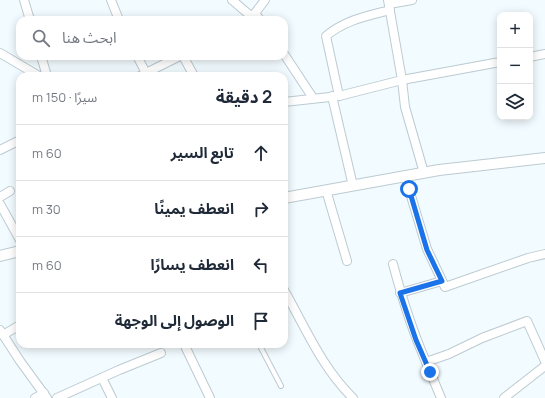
<!DOCTYPE html>
<html lang="ar">
<head>
<meta charset="utf-8">
<style>
	:root { --surface:#fff; --page:#f2f2f3; --text:#1f2937; --muted:#747a83; --line:#e0e1e3 }
	body { margin:0; font-family:Manrope,"Noto Sans Arabic",sans-serif; background:var(--page); color:var(--text); direction:rtl }
	.controls { position:absolute; right:12px; top:12px; display:grid; overflow:hidden; border-radius:8px; box-shadow:0 2px 10px #0003 }
	.controls button { width:36px; height:36px; display:grid; place-items:center; padding:0; border:0; border-bottom:1px solid var(--line); background:var(--surface); color:var(--text); font:20px sans-serif }
	.stop { position:absolute; width:12px; height:12px; margin:-9px; border:3px solid #1a73e8; border-radius:50%; background:#fff }
	.stop.end { background:#1a73e8; border-color:#fff; box-shadow:0 1px 4px #0008 }
	.list { margin:0; padding:0; list-style:none }
	h2 { display:flex; justify-content:space-between; align-items:center; height:52px; margin:0; padding:0 16px; font-size:17px }
	h2 small { font-size:13px; font-weight:400; color:var(--muted) }
	.list li { display:grid; grid-template-columns:26px 1fr auto; gap:12px; align-items:center; box-sizing:border-box; height:56px; padding:0 16px; border-top:1px solid var(--line) }
	.list b { display:block; font-size:15px; white-space:nowrap }
	.list em { font-size:13px; font-style:normal; color:var(--muted) }
	.icon { flex:none; width:22px; height:22px; fill:none; stroke:currentColor; stroke-width:2; stroke-linecap:round; stroke-linejoin:round }
	.map { position:relative; flex:none; width:545px; height:398px; overflow:hidden; direction:ltr }
	.search { position:absolute; background:var(--surface); box-shadow:0 2px 10px #0003; left:16px; top:16px; width:272px; height:44px; display:flex; align-items:center; gap:10px; box-sizing:border-box; padding:0 14px; border-radius:12px; color:var(--muted); font-size:15px }
	.panel { position:absolute; background:var(--surface); box-shadow:0 2px 10px #0003; left:16px; top:72px; width:272px; height:276px; border-radius:12px; direction:rtl }
	.map>svg:first-child { display:block }
	.lines { fill:none; stroke-linecap:round; stroke-linejoin:round }
	.service-casing { stroke:#bccbd1; stroke-width:6 }
	.minor-casing { stroke:#bccbd1; stroke-width:10 }
	.tertiary-casing { stroke:#bccbd1; stroke-width:12 }
	.service { stroke:#fff; stroke-width:4 }
	.minor { stroke:#fff; stroke-width:8 }
	.tertiary { stroke:#fff; stroke-width:10 }
	.route { stroke:#1a73e8; stroke-width:5 }
</style>
</head>
<body>
<div class="map">
<svg width="545" height="398" viewBox="0 0 545 398">
	<rect width="100%" height="100%" fill="#f2fbff"/>
	<g class="lines">
		<defs>
			<polyline id="service" points="259,344 281,386"/>
			<g id="minor">
				<polyline points="24,0 30,20"/>
				<polyline points="111,0 119,20"/>
				<polyline points="232,0 252,17"/>
				<polyline points="388,0 402,80 405,107 424,173"/>
				<polyline points="389,4 412,0"/>
				<polyline points="255,13 260,20"/>
				<polyline points="248,20 252,17 265,0"/>
				<polyline points="0,53 39,76"/>
				<polyline points="284,54 313,98"/>
				<polyline points="41,56 47,76"/>
				<polyline points="137,56 146,73"/>
				<polyline points="183,56 194,76"/>
				<polyline points="530,57 545,54"/>
				<polyline points="140,76 180,56"/>
				<polyline points="332,96 353,186"/>
				<path d="M 339,96 L 326,36 C 345,20 367,16 390,10"/>
				<polyline points="284,102 339,96 402,80 500,62"/>
				<polyline points="0,150 20,140"/>
				<polyline points="405,176 427,249 445,287 528,258 545,254"/>
				<polyline points="326,190 347,261"/>
				<polyline points="0,197 10,191"/>
				<polyline points="0,204 20,240"/>
				<path d="M 393,264 C 402,298 412,330 426,362"/>
				<path d="M 284,290 C 305,327 322,368 353,398"/>
				<polyline points="400,293 442,281"/>
				<polyline points="0,330 20,361 47,398"/>
				<polyline points="3,335 20,325"/>
				<polyline points="184,344 210,398"/>
				<polyline points="102,378 112,398"/>
				<polyline points="35,398 44,393"/>
				<polyline points="57,398 119,370 161,353"/>
				<polyline points="441,398 426,362 449,354 482,338 527,321 545,361"/>
				<polyline points="504,398 545,366"/>
			</g>
			<g id="tertiary">
				<polyline points="284,198 439,170 545,158"/>
				<polyline points="0,256 20,251"/>
			</g>
		</defs>
		<use href="#service" class="service-casing"/>
		<use href="#minor" class="minor-casing"/>
		<use href="#tertiary" class="tertiary-casing"/>
		<use href="#service" class="service"/>
		<use href="#minor" class="minor"/>
		<use href="#tertiary" class="tertiary"/>
	</g>
	<g class="lines">
		<polyline class="route" points="409,189 427,250 442,281 400,293 416,340 430,372"/>
	</g>
</svg>
<div class="controls">
<button>+</button>
<button>−</button>
<button><svg class="icon" aria-label="layers" viewBox="0 0 24 24"><path d="M12 4l9 5-9 5-9-5zM3 14l9 5 9-5"/></svg></button>
</div>
<div class="stop" style="left:409px;top:189px"></div>
<div class="stop end" style="left:430px;top:372px"></div>
<div class="search"><svg class="icon" aria-label="search" viewBox="0 0 24 24"><circle cx="10" cy="10" r="6"/><path d="M15 15l6 6"/></svg>ابحث هنا</div>
<section class="panel">
<h2>2 دقيقة<small>سيرًا · 150 m</small></h2>
<ul class="list">
<li><svg class="icon" aria-label="ahead" viewBox="0 0 24 24"><path d="M12 20V5M6 11l6-6 6 6"/></svg><div><b>تابع السير</b></div><em>60 m</em></li>
<li><svg class="icon" aria-label="right" viewBox="0 0 24 24"><path d="M7 20v-9h11M14 6l5 5-5 5"/></svg><div><b>انعطف يمينًا</b></div><em>30 m</em></li>
<li><svg class="icon" aria-label="left" viewBox="0 0 24 24"><path d="M17 20v-9H6M10 6l-5 5 5 5"/></svg><div><b>انعطف يسارًا</b></div><em>60 m</em></li>
<li><svg class="icon" aria-label="arrive" viewBox="0 0 24 24"><path d="M6 21V4h12l-3 4 3 4H6"/></svg><div><b>الوصول إلى الوجهة</b></div></li>
</ul>
</section>
</div>
</body>
</html>
